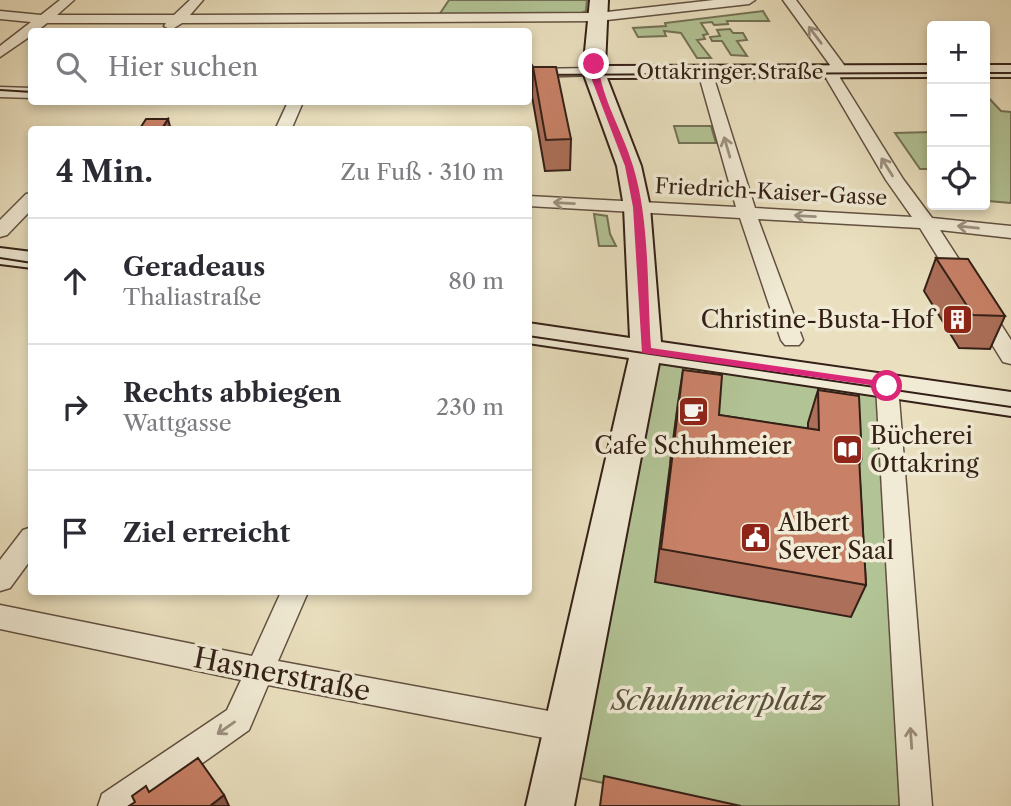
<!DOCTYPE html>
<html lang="de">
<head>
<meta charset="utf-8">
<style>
	:root { --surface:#fff; --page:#f7f7f7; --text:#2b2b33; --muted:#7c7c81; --line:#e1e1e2 }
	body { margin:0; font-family:"Libre Caslon Text",serif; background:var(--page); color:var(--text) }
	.controls { position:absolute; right:21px; top:21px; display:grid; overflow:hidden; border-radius:7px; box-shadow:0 4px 10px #0003 }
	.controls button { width:63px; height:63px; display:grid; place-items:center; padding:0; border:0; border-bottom:2px solid var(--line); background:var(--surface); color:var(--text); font:35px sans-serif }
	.stop { position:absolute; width:21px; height:21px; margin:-16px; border:5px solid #db2777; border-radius:50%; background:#fff }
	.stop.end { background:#db2777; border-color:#fff; box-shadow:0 2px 7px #0008 }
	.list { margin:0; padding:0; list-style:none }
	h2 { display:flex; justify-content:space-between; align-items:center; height:91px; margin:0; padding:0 28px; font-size:30px }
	h2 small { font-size:23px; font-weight:400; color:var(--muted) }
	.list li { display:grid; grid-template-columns:46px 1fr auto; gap:21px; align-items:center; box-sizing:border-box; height:126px; padding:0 28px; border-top:2px solid var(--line) }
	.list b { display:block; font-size:26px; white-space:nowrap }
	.list p { margin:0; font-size:23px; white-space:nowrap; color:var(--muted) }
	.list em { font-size:23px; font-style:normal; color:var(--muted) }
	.icon { flex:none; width:38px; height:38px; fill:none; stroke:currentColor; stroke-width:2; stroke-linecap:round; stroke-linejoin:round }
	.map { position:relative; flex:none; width:1011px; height:806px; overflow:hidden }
	.search { position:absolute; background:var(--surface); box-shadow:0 4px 10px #0003; left:28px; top:28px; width:504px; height:77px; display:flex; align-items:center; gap:18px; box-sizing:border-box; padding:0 24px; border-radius:7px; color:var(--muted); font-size:26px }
	.panel { position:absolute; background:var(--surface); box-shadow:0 4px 10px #0003; left:28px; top:126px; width:504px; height:469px; border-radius:7px }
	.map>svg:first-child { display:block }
	.green { fill:#b2c395; stroke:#737256; stroke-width:2; fill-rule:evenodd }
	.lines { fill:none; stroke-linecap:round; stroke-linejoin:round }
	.street-casing { stroke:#625041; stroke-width:3 }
	.secondary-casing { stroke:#342017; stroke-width:4 }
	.street { fill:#f1ebd5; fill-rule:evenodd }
	.secondary { fill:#f1ebd5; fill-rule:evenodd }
	.tram { stroke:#342017; stroke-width:2 }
	.wall { fill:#ac6f59; stroke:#342017; stroke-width:2 }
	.shaded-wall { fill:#8c5a48; stroke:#342017; stroke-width:2 }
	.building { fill:#c88167; stroke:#342017; stroke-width:2 }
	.oneway { stroke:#9c9080 }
	.route { fill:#db2777 }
	.labels { text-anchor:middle; stroke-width:7; stroke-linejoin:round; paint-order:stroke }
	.far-street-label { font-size:21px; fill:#342017; stroke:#f1ebd5 }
	.poi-label { font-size:24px; fill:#342017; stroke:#f1ebd5; text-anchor:start }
	.near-street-label { font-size:28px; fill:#342017; stroke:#f1ebd5 }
	.near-park-label { font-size:28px; font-style:italic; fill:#5a513d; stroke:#f1ebd5 }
</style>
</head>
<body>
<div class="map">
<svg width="1011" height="806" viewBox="0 0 1011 806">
	<rect width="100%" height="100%" fill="#eae0bf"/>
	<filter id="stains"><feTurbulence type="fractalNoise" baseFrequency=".00286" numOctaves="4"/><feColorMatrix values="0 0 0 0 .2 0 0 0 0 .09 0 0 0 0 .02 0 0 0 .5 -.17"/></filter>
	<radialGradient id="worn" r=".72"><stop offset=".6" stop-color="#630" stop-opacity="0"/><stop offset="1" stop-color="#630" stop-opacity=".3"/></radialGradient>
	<g class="green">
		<polygon points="449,0 587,0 586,11 579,14 439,15"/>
		<polygon points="763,11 769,21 727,21 728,24 714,25 712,22 701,23 708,34 703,35 705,39 697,40 711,58 697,58 681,33 664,31 666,36 638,37 633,28 666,26 665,23"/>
		<polygon points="730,29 733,33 743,33 747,40 737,41 747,56 731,55 722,41 712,41 710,37 720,36 717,30"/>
		<polygon points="985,94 1001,111 1011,112 1011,203 988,201 985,196"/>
		<polygon points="674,126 711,126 716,143 679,143"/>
		<polygon points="932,132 932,169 920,169 895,133"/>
		<polygon points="594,214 607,216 610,234 616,246 599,246"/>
		<path d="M 646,350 L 887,386 L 916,806 L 711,806 L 575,777 ZM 678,403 L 808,472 L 670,462 Z"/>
	</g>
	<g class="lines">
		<defs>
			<g id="street">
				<polygon points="60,0 74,0 57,15 174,15 190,0 203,0 190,15 598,13 714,0 755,0 749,4 598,21 182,23 171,30 164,26 166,23 47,23 36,32 32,32 32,35 0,57 0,46 31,22 0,19 0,11 41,15"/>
				<polygon points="783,0 796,0 844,65 840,78 903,179 932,218 1011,226 1011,238 940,230 1011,340 1011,364 1003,362 920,228 758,219 803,340 799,345 785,345 781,340 740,218 528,206 528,196 736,207 698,72 705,68 712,72 755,208 912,217 886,180 826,78 830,65"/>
				<polygon points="594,68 601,72 599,75 528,77 528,69"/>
				<polygon points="0,87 32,88 32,98 0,97"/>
				<polygon points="288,102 303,102 291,130 275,130"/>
				<polygon points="32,193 32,209 7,235 0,237 0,220 26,194"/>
				<polygon points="887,378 895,381 898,386 932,806 900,806 876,386 879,381"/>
				<polygon points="32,527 32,558 10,588 0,591 0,560 23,530"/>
				<polygon points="281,592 308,592 278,661 565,714 576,718 580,728 576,738 565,742 268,685 249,730 142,806 98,806 102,794 227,710 241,680 0,629 0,605 252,656"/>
			</g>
			<g id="secondary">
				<polygon points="590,0 608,0 605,66 932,65 932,77 607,78 641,166 650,207 661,342 1011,392 1011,416 659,363 574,806 526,806 629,358 528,343 528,323 630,338 624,207 617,166 583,72"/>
				<rect x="985" y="65" width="26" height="12"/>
				<polygon points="0,248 32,252 32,268 0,264"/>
			</g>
		</defs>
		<use href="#street" class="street-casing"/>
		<use href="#secondary" class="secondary-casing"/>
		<use href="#street" class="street"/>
		<use href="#secondary" class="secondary"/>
		<g class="tram">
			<polyline points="985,73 1011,73"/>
			<polyline points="528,75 932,73"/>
			<polyline points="0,90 32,92"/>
			<polyline points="0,258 32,263"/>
			<polyline points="528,336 1011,407"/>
		</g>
	</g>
	<g class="wall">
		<polygon points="533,67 571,139 570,170 545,171 532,96"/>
		<polygon points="936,258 1005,316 990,349 959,348 924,291"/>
		<polygon points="683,370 719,415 808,429 808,423 818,390 862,458 859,465 866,585 851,617 655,582 678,403"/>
	</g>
	<g class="shaded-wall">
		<polygon points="168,119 171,130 161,130"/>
		<polygon points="224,795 229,806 210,806"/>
	</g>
	<g class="building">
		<polygon points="533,67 556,67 571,139 546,140"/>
		<polygon points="146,119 168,119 161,130 139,130"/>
		<polygon points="936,258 968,259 1005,316 973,315"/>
		<polygon points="683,370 722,375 719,415 819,430 818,390 859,396 862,458 859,457 866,585 661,549"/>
		<polygon points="198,758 224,795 210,806 129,806 135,802 132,796 146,786 149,792"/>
		<polygon points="604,776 741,806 600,806"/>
	</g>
	<defs><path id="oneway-shaft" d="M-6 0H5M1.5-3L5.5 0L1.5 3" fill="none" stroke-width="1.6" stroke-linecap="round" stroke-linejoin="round" transform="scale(1.75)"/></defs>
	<g class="oneway">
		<use href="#oneway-shaft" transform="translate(815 35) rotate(-127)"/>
		<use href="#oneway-shaft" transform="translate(727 147) rotate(-106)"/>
		<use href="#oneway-shaft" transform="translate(887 167) rotate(-122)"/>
		<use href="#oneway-shaft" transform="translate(564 203) rotate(-177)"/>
		<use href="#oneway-shaft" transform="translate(805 216) rotate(-177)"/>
		<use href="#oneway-shaft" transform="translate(968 227) rotate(-174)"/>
		<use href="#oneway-shaft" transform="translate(226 728) rotate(145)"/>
		<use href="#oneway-shaft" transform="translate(911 738) rotate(-94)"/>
	</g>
	<path class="route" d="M 594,62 L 598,64 C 602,100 623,132 633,166 C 650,221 647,290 651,348 L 887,382 L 891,383 L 891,388 L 642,353 L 633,207 L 625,166 L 592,80 L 591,64 Z"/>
	<defs>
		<symbol id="building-square" viewBox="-11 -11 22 22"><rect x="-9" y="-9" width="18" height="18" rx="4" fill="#8f2418" stroke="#f1ebd5"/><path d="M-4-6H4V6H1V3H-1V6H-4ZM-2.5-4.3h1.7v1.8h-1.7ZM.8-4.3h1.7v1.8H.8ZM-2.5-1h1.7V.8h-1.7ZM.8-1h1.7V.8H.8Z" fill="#fff"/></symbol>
		<symbol id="cafe-square" viewBox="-11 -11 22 22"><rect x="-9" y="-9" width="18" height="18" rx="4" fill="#8f2418" stroke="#f1ebd5"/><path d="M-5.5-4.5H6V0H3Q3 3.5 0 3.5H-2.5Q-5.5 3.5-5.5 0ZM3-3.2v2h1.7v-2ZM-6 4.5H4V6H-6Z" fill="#fff"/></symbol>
		<symbol id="library-square" viewBox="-11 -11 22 22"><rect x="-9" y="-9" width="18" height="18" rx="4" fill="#8f2418" stroke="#f1ebd5"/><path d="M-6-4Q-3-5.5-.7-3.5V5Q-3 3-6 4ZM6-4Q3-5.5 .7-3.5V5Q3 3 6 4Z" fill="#fff"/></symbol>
		<symbol id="civic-square" viewBox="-11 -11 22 22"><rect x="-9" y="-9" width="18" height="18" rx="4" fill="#8f2418" stroke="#f1ebd5"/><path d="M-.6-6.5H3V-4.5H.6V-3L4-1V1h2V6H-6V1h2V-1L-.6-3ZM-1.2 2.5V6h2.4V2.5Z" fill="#fff"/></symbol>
	</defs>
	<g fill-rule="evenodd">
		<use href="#building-square" x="940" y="302" width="35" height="35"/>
		<use href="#cafe-square" x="676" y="394" width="35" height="35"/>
		<use href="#library-square" x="830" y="432" width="35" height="35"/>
		<use href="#civic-square" x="738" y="520" width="35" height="35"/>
	</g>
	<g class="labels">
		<g class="far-street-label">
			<text x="730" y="79">Ottakringer Straße</text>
			<text transform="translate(771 192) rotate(3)" y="7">Friedrich-Kaiser-Gasse</text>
		</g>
		<g class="poi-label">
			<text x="934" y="328" text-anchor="end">Christine-Busta-Hof</text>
			<text x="870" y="444">Bücherei<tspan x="870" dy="28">Ottakring</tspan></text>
			<text x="693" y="454" text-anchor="middle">Cafe Schuhmeier</text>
			<text x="778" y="531">Albert<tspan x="778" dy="28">Sever Saal</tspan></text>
		</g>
		<g class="near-street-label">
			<text transform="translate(282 674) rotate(11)" y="10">Hasnerstraße</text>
		</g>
		<g class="near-park-label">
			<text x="718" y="710">Schuhmeierplatz</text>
		</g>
	</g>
	<rect width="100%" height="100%" filter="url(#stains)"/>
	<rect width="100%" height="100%" fill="url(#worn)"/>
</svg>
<div class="controls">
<button>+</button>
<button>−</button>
<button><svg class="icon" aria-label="locate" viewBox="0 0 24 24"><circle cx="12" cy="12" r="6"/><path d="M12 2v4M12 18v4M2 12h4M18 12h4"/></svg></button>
</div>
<div class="stop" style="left:887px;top:386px"></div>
<div class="stop end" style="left:594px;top:64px"></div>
<div class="search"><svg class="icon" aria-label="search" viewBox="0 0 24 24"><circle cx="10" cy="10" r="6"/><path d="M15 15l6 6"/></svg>Hier suchen</div>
<section class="panel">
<h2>4 Min.<small>Zu Fuß · 310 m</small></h2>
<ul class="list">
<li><svg class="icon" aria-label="ahead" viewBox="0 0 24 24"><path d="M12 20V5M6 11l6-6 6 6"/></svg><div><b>Geradeaus</b><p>Thaliastraße</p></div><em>80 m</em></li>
<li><svg class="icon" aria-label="right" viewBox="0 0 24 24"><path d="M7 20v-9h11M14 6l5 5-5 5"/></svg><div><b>Rechts abbiegen</b><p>Wattgasse</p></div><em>230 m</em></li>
<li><svg class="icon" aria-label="arrive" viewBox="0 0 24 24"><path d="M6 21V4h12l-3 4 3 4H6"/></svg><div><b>Ziel erreicht</b></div></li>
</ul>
</section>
</div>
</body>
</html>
